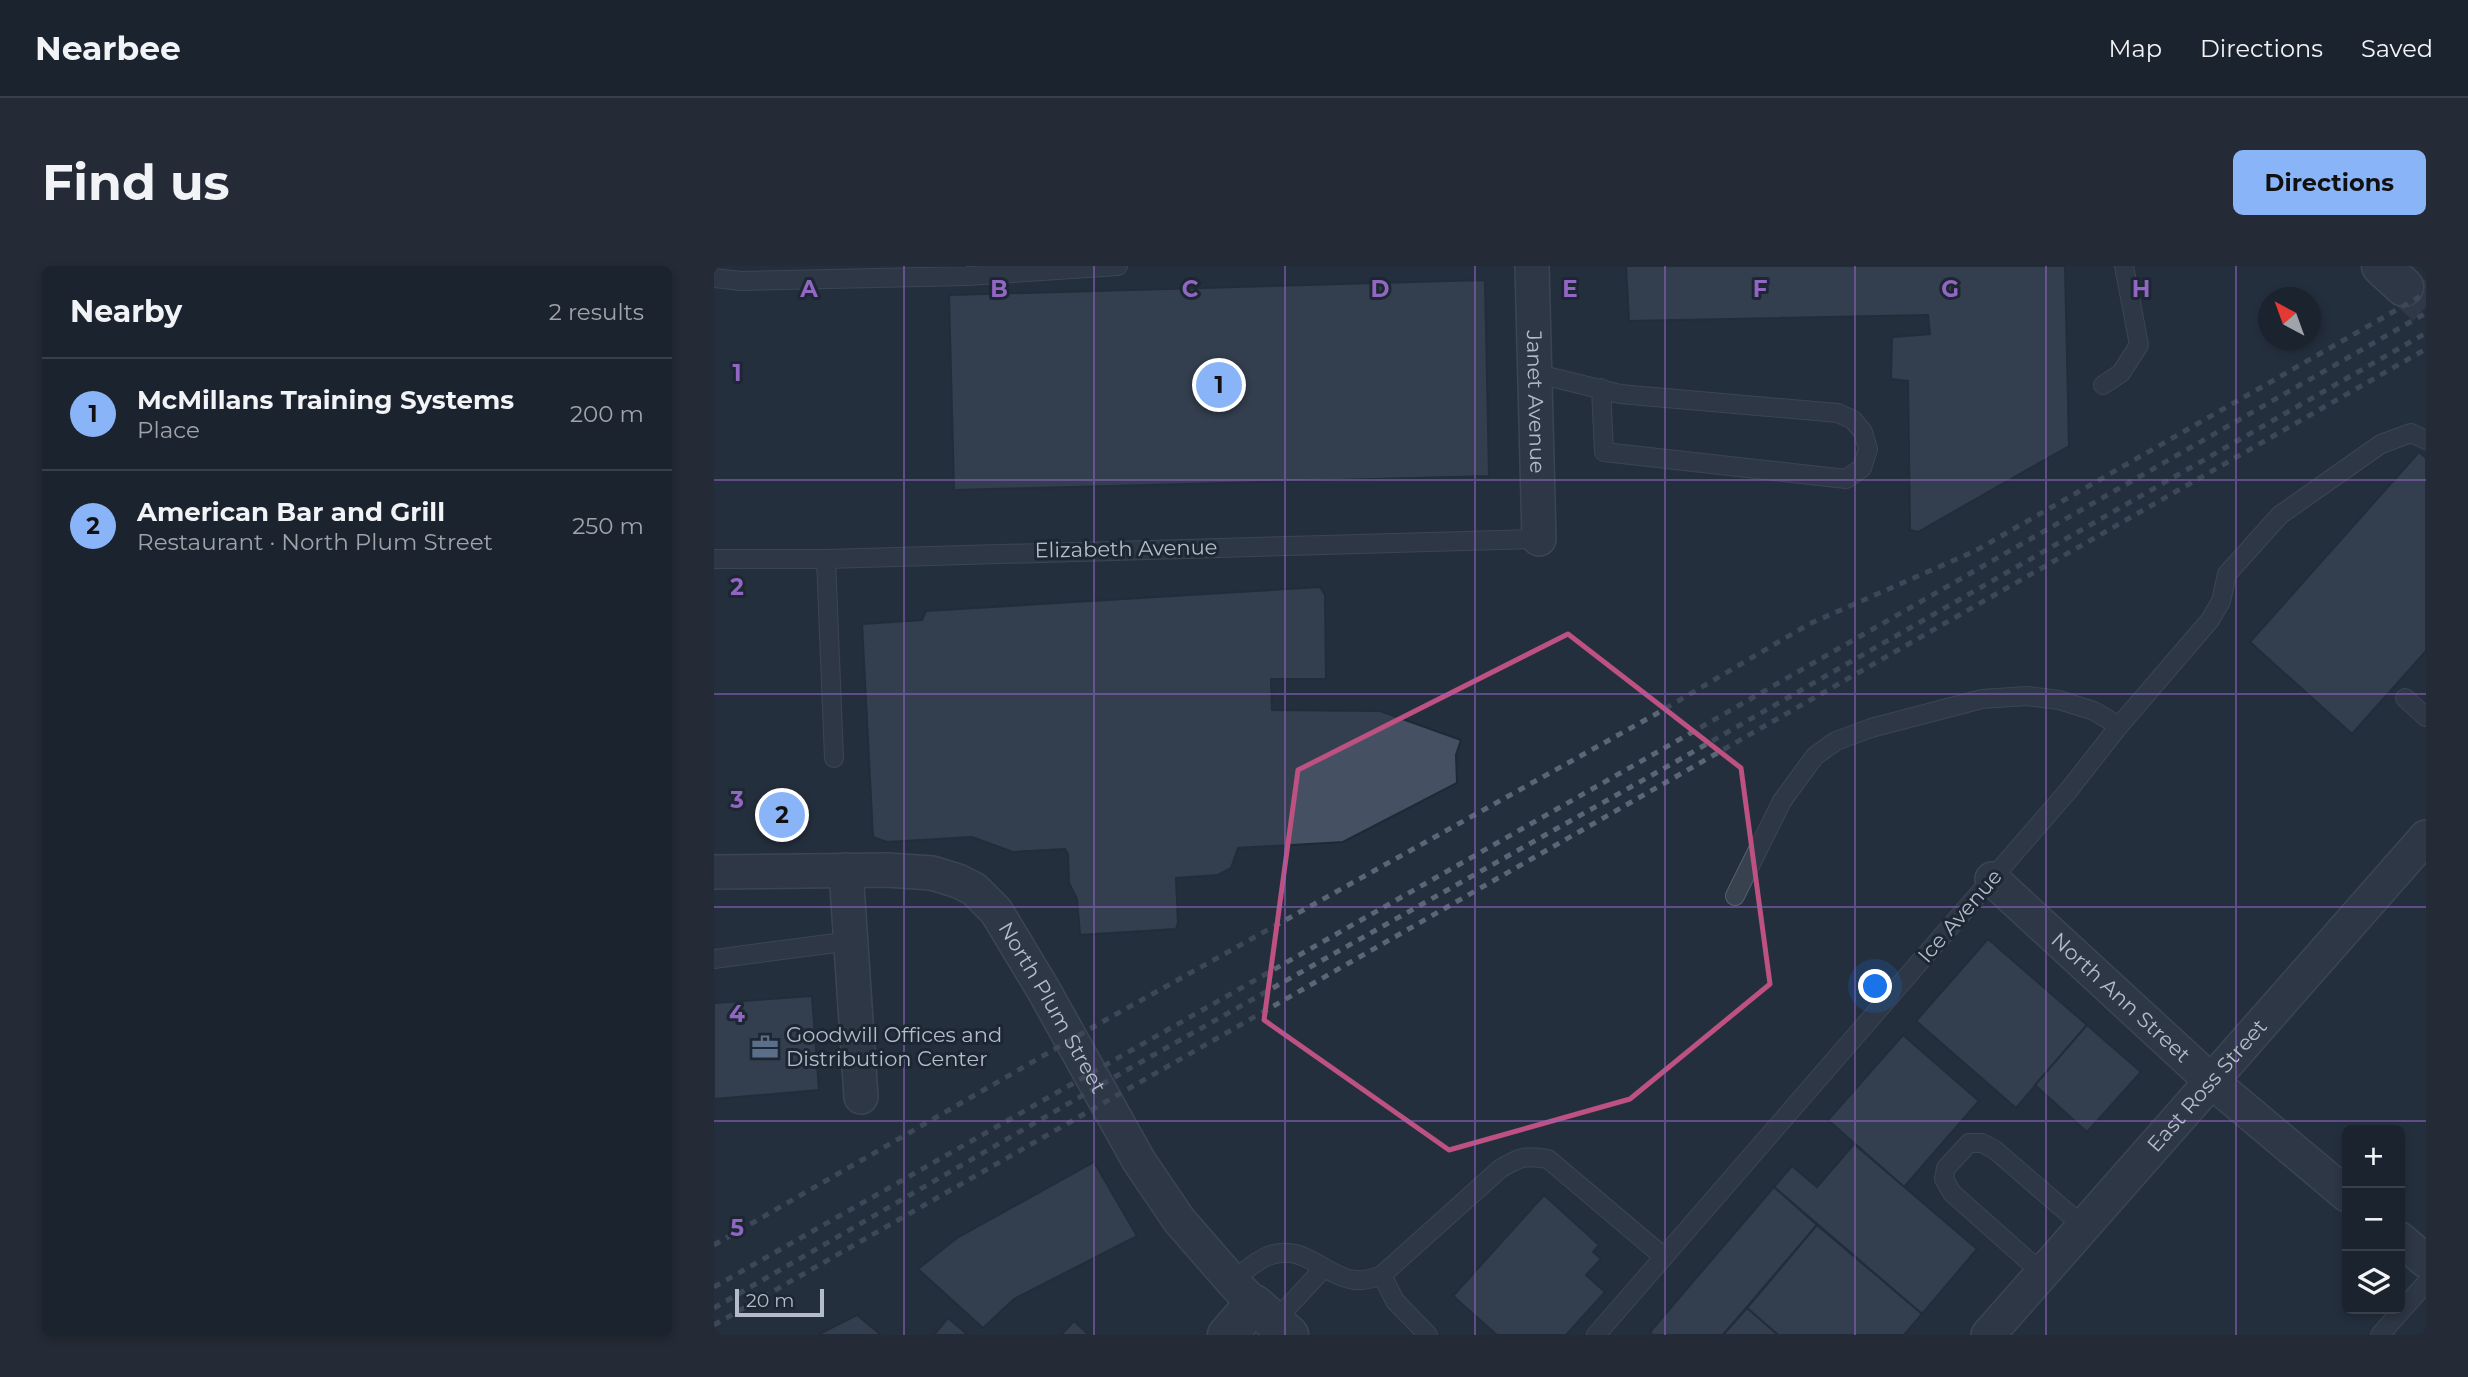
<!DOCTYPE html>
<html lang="en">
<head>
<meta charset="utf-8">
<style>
	:root { --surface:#1b232e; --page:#242b36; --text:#f1f3f6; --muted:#a0a4aa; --line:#39404a; --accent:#8ab4f8 }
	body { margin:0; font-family:Montserrat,sans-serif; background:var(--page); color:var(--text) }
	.controls { position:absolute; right:21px; bottom:21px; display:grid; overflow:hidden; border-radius:10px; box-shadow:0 4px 10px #0003 }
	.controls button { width:63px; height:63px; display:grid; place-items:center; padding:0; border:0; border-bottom:2px solid var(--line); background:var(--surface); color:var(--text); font:35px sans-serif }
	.compass { position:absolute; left:1544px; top:21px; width:63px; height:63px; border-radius:50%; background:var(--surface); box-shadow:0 4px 10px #0003; rotate:319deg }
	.scale { position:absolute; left:21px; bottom:18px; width:89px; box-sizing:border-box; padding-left:7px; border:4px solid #b4bcc9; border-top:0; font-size:19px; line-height:24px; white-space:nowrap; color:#b4bcc9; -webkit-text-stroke:5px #1d2633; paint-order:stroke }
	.you { position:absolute; left:1162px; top:721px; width:24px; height:24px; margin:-18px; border:5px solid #fff; border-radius:50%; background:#1a73e8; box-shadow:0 0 0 10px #1a73e833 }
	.badge { display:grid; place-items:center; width:46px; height:46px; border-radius:50%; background:var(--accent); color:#111; font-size:23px; font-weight:700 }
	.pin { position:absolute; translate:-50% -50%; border:4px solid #fff; box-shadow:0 2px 7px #0006 }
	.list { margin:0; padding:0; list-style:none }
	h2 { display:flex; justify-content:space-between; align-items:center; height:91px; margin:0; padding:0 28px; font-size:30px }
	h2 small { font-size:23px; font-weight:400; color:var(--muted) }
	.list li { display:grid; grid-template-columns:46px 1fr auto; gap:21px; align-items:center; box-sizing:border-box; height:112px; padding:0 28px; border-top:2px solid var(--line) }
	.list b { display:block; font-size:26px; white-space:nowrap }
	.list p { margin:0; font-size:23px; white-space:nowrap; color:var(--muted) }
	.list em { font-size:23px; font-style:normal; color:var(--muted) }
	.icon { flex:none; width:38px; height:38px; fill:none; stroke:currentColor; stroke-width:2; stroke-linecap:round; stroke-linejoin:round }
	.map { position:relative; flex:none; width:1712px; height:1069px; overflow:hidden; border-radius:10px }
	header { display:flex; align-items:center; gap:42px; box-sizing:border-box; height:98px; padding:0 35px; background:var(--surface); border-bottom:2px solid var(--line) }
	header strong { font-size:33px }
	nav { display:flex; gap:38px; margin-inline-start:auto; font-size:24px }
	.intro { display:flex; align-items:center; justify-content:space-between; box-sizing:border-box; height:168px; padding:0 42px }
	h1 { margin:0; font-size:49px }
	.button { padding:18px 32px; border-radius:10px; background:var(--accent); color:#111; font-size:24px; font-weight:700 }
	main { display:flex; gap:42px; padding:0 42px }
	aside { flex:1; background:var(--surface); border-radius:10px; box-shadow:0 4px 10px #0003 }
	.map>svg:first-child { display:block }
	.building { fill:#455162; stroke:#1f2835; stroke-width:2 }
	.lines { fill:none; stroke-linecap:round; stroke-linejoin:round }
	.tertiary-tunnel { stroke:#3a4453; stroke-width:38; stroke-dasharray:38 19; stroke-linecap:butt }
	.service-casing { stroke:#565f6c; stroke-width:20 }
	.minor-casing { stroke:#565f6c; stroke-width:36 }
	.tertiary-casing { stroke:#565f6c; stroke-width:41 }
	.service { stroke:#38414e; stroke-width:18 }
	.minor { stroke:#38414e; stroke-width:33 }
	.tertiary { stroke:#38414e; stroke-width:38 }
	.rail { stroke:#5a6575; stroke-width:5; stroke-dasharray:7 7; stroke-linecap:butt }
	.marked { fill:none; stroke:#bd5182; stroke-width:5; stroke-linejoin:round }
	.grid { fill:none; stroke:#9266c3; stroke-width:2; stroke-opacity:0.55 }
	.labels { text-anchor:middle; stroke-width:6; stroke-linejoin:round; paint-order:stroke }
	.street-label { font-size:21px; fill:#b4bcc9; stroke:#1d2633 }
	.poi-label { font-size:21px; fill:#b4bcc9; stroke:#1d2633; text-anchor:start }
	.grid-label { font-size:23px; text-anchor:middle; font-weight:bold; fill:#9266c3; stroke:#1d2633; stroke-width:6; stroke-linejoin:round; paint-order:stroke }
</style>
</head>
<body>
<header>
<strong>Nearbee</strong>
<nav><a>Map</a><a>Directions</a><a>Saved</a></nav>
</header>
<div class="intro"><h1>Find us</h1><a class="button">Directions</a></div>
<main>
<aside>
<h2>Nearby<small>2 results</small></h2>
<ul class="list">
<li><span class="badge">1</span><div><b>McMillans Training Systems</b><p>Place</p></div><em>200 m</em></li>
<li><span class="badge">2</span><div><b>American Bar and Grill</b><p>Restaurant · North Plum Street</p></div><em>250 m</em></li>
</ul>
</aside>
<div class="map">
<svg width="1712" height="1069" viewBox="0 0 1712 1069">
	<rect width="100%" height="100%" fill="#242f3e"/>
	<g class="building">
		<polygon points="912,0 1351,0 1355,180 1204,266 1196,264 1194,115 1177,113 1178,71 1216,68 1214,49 915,55"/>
		<polygon points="771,14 775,210 240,224 235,29"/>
		<polygon points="1705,186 1712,192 1712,385 1638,468 1536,376"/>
		<polygon points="606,321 611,329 612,413 557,413 558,444 666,445 747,474 742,489 743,517 629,576 524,582 517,602 504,609 462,612 464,657 462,663 366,669 363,633 355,617 354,588 351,583 299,586 258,571 173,576 159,571 148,358 208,354 212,345"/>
		<polygon points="1274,673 1373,759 1302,842 1202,755"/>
		<polygon points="98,730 105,824 0,833 0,737"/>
		<polygon points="1373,759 1427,806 1373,866 1321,819"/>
		<polygon points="1189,769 1265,835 1190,921 1114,854"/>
		<polygon points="1140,878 1263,983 1208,1048 1060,921 1078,900 1103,921"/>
		<polygon points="380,896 423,970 300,1033 269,1062 204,1003 243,972"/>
		<polygon points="1060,921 1103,959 1009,1069 939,1069 936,1066"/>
		<polygon points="830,929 885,979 879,986 887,993 872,1009 891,1026 852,1069 783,1069 739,1030"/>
		<polygon points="1103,959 1208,1048 1190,1069 1064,1069 1033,1042"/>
		<polygon points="1033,1042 1064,1069 1009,1069"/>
		<polygon points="143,1049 167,1069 105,1069 107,1067"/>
		<polygon points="234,1052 254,1069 220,1069"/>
		<polygon points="360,1055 375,1069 347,1069"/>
	</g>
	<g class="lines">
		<polyline class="tertiary-tunnel" points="1690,21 1712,41"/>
		<defs>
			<g id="service">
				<polyline points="0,12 27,15 253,10 404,0"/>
				<polyline points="820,107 906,128 1124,147 1139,154 1149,166 1154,183 1148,202 1132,213 890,186 887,122"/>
				<polyline points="1389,119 1407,107 1425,79 1410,0"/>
				<polyline points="0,293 112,293 825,273"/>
				<polyline points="112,293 120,492"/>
				<polyline points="1691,432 1712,451"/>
				<polyline points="1021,630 1068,535 1101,490 1122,475 1157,462 1268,433 1313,430 1345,434 1380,445 1405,460"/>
				<polyline points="0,693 137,675"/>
				<polyline points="1328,1007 1238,927 1230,913 1232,902 1255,877 1268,877 1281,884 1369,960"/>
				<polyline points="668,1009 681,1035 714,1069"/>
				<path d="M 518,1015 C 529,1007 541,995 554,990 C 590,976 609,1010 641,1014 C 650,1015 660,1012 668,1009 L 786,903 C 805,891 812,889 834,893 L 950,991"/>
				<polyline points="560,1056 610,1002"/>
				<polyline points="882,1069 1354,525 1405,460 1496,354 1507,335 1513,308 1566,249 1667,178 1697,167 1712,174"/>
				<polyline points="1666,1069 1712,1017"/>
			</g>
			<g id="minor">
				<path id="s1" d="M 818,0 L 825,273"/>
				<polyline points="132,604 147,831"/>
				<path id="s2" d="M 0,606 L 173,604 L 218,607 L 244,615 L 260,623 L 282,645 L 329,723 L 425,895 L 465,954 L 518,1015 L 540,1038"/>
				<path id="s3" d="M 1278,613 L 1496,814 L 1633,929"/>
				<polyline points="1686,973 1712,995"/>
				<path id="s4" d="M 1274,1069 L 1712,571"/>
			</g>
			<g id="tertiary">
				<polyline points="1667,0 1690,21"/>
				<polyline points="513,1069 540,1038 575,1069"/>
			</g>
		</defs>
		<use href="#service" class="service-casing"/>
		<use href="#minor" class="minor-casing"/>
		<use href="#tertiary" class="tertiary-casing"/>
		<use href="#service" class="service"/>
		<use href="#minor" class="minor"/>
		<use href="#tertiary" class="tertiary"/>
		<g class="rail">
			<polyline points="0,979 388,756 942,448 1095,358 1261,285 1712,27"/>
			<polyline points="0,1021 961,476 1712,47"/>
			<polyline points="0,1042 411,805 963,495 1712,67"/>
			<polyline points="0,1059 1712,83"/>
		</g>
	</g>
	<path d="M0 0H1712V1069H0ZM 854,368 L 1027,502 L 1056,718 L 916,833 L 735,884 L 550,754 L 584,504 Z" fill="#242f3e" fill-opacity=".55" fill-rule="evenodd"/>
	<path class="marked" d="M 854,368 L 1027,502 L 1056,718 L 916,833 L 735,884 L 550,754 L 584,504 Z"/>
	<path class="grid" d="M 190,0 L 190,1069M 380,0 L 380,1069M 571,0 L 571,1069M 761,0 L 761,1069M 951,0 L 951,1069M 1141,0 L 1141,1069M 1332,0 L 1332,1069M 1522,0 L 1522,1069M 0,214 L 1712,214M 0,428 L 1712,428M 0,641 L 1712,641M 0,855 L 1712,855"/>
	<defs>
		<symbol id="office-bare" viewBox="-9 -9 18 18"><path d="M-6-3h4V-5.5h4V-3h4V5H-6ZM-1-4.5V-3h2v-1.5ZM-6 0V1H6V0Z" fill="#5c6f8a" stroke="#1d2633" stroke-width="2.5" paint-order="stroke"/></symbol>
	</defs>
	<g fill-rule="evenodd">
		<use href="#office-bare" x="32" y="762" width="38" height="38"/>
	</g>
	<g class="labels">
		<g class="street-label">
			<text dy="7" stroke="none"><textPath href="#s1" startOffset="136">Janet Avenue</textPath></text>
			<text transform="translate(412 283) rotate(-1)" y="7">Elizabeth Avenue</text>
			<text transform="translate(1246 650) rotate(-49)" y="7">Ice Avenue</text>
			<text dy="7" stroke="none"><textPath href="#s3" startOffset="175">North Ann Street</textPath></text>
			<text dy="7" stroke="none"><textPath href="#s2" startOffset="406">North Plum Street</textPath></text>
			<text dy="7" stroke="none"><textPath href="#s4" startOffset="332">East Ross Street</textPath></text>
		</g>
		<g class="poi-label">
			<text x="72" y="776">Goodwill Offices and<tspan x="72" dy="24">Distribution Center</tspan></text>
		</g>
	</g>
	<g class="grid-label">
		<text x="95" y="31">A</text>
		<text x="285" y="31">B</text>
		<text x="476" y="31">C</text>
		<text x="666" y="31">D</text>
		<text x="856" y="31">E</text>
		<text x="1046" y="31">F</text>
		<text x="1236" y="31">G</text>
		<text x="1427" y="31">H</text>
		<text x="23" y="115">1</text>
		<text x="23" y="329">2</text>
		<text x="23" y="542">3</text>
		<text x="23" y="756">4</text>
		<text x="23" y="970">5</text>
	</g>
</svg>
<div class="controls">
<button>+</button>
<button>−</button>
<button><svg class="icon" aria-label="layers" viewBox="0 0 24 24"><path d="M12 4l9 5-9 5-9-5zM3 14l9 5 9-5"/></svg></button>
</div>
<svg class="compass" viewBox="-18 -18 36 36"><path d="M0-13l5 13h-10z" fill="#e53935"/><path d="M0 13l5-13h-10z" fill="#a0a4aa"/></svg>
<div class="scale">20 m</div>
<div class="you"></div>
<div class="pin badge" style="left:505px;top:119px">1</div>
<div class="pin badge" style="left:68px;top:549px">2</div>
</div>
</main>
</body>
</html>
